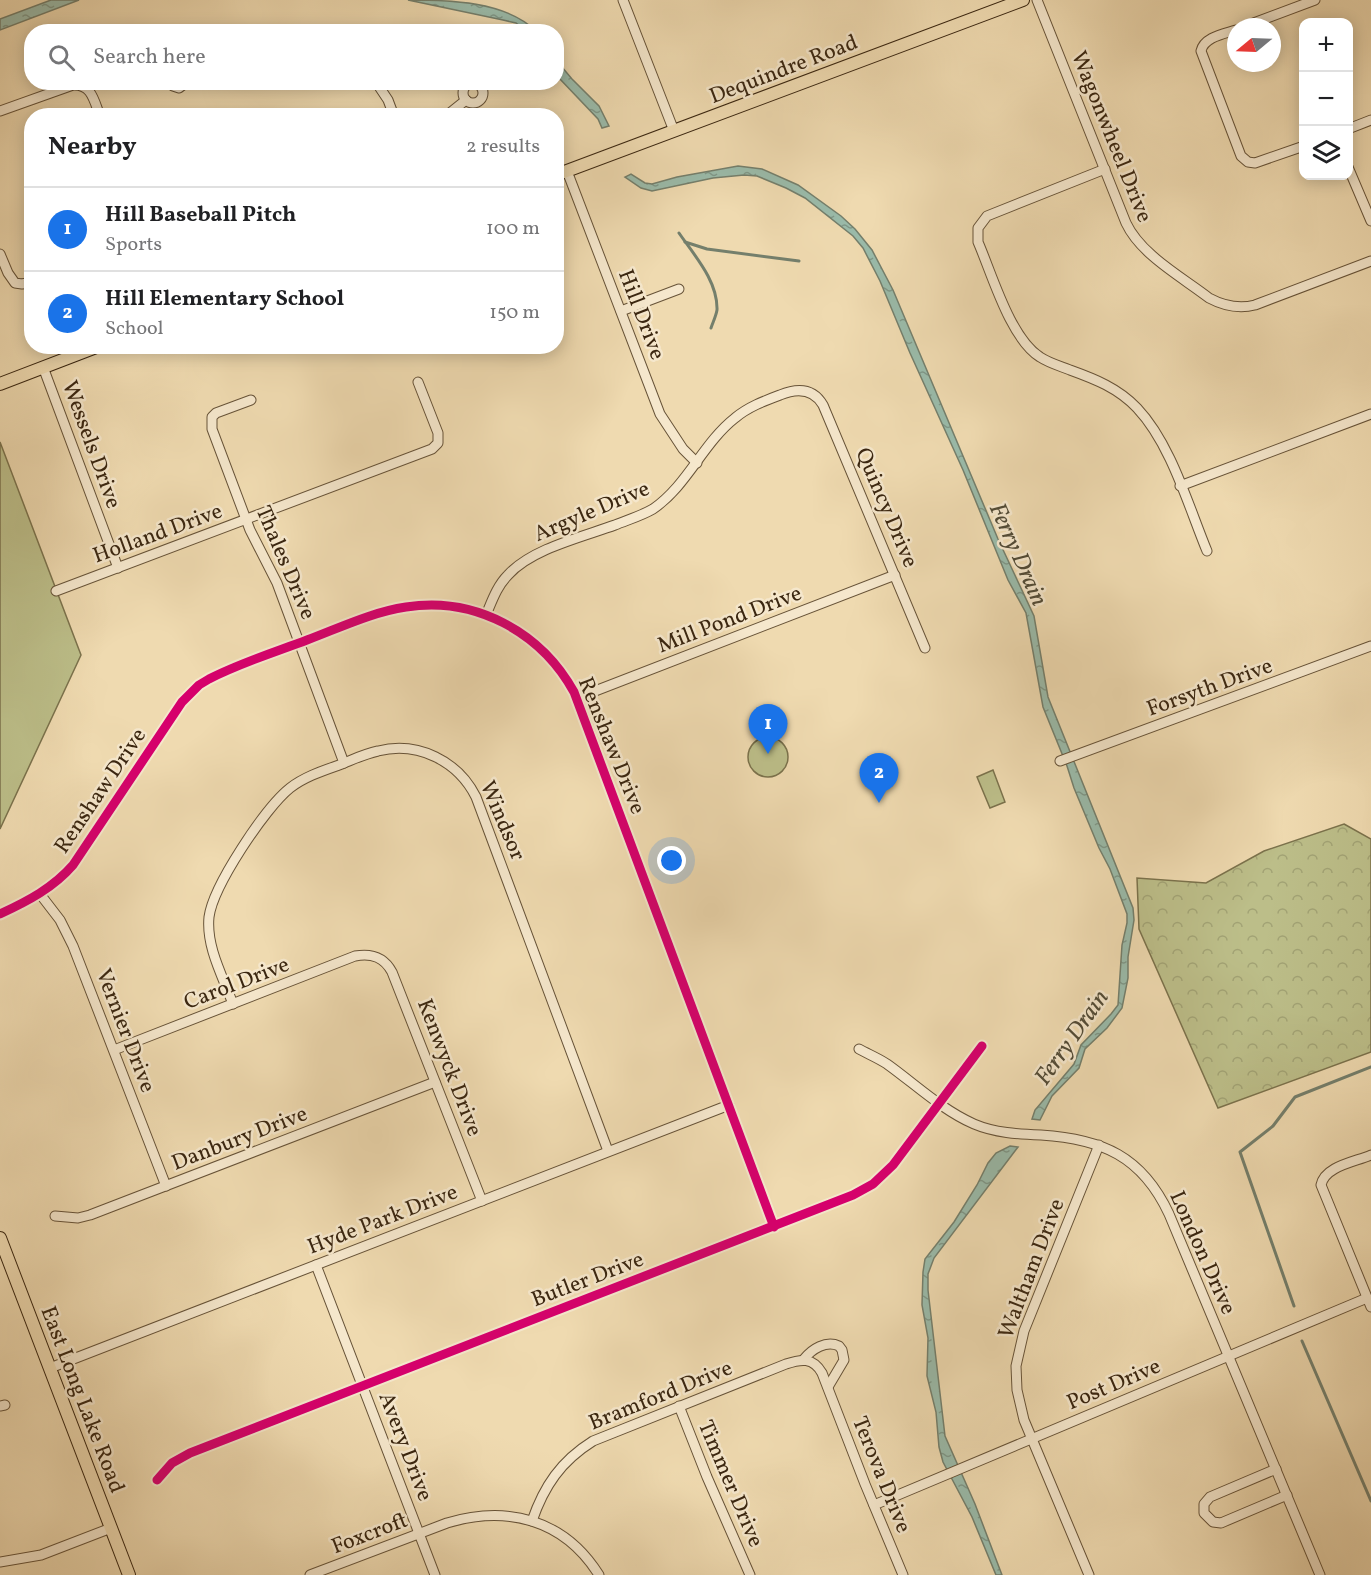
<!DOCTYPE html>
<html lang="en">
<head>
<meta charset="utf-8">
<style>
	:root { --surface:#fff; --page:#f6f6f6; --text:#202124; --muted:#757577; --line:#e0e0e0; --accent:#1a73e8 }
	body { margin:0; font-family:Vollkorn,serif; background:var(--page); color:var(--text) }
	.controls { position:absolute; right:18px; top:18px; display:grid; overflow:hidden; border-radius:12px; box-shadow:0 3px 15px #0003 }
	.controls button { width:54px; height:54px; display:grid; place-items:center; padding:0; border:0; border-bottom:2px solid var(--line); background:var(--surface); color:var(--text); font:30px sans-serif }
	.compass { position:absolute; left:1227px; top:18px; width:54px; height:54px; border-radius:50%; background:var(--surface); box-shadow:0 3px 15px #0003; rotate:251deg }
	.you { position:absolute; left:672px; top:861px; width:21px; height:21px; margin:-15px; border:4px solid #fff; border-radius:50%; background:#1a73e8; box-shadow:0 0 0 9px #1a73e833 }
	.badge { display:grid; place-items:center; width:39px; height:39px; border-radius:50%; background:var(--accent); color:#fff; font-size:20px; font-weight:700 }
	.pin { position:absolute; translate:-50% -50px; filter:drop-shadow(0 2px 3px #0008) }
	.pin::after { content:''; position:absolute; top:32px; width:21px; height:18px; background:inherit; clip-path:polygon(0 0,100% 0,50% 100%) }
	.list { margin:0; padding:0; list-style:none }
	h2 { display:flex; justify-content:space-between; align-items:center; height:78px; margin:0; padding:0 24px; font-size:26px }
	h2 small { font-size:20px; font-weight:400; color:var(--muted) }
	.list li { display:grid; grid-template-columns:39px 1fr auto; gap:18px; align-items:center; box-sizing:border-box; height:84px; padding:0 24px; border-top:2px solid var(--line) }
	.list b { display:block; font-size:22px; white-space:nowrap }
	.list p { margin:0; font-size:20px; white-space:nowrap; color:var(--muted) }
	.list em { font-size:20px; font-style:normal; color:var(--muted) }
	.icon { flex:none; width:33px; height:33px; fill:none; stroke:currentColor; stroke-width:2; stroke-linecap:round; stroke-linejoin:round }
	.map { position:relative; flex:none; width:1371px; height:1575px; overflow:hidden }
	.search { position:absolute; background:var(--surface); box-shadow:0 3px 15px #0003; left:24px; top:24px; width:540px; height:66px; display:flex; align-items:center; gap:15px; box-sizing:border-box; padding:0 21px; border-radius:24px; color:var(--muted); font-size:22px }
	.panel { position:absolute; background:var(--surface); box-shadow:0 3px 15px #0003; left:24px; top:108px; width:540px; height:246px; border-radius:24px }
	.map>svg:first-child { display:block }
	.green { fill:#bcbe89; stroke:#7b724c; stroke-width:1.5 }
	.forest { fill:url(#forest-crowns); stroke:#7b724c; stroke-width:1.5 }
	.water { fill:url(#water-ripples); stroke:#747f6c; stroke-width:1.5 }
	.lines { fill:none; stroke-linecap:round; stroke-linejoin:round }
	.stream { stroke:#747f6c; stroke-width:3 }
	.minor-casing { stroke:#675338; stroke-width:11 }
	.major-casing { stroke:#3a2610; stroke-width:14 }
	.minor { stroke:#f5e7cc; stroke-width:9 }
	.major { stroke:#efdab0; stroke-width:12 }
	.cycleway-casing { stroke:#f5e7cc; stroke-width:13 }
	.cycleway { stroke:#d6006c; stroke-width:9 }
	.labels { text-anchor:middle; stroke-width:5; stroke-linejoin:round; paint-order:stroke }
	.street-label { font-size:22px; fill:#3a2610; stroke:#f5e7cc }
	.water-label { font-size:24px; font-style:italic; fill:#524b36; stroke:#f5e7cc }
</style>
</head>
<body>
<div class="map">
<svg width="1371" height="1575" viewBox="0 0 1371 1575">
	<defs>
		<pattern id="forest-crowns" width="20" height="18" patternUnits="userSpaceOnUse" patternTransform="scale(1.5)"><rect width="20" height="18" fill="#bcbe89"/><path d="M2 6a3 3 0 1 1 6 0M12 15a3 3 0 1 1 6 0" fill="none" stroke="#a2a375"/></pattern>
		<pattern id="water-ripples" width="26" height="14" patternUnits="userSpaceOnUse" patternTransform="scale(1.5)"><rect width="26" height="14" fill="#9abbaa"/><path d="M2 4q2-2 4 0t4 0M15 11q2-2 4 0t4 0" fill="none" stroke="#7f9889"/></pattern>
	</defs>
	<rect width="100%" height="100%" fill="#efdab0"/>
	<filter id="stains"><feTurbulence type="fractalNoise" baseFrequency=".00333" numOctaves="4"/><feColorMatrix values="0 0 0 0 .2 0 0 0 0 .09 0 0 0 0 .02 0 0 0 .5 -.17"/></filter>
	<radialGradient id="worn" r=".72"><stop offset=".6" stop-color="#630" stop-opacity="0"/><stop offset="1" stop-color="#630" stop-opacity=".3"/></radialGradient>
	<g class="green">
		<polygon points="0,442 81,655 0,829"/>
		<circle cx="768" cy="757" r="20"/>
		<polygon points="993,770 1005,802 990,808 977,777"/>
	</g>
	<polygon class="forest" points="1344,824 1371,839 1371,1052 1218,1108 1139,929 1137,878 1206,883 1264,851"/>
	<g class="water">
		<polygon points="51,0 79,0 0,30 0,19"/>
		<path d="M 408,0 C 450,0 505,1 536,31 L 526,31 L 516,23 L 503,20 Z"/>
		<polygon points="556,60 572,79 599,106 609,126 602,128 598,119 559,78 557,75"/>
		<polygon points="738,166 762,169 798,185 841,216 855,229 872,250 893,290 998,539 1034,616 1048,697 1133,908 1134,920 1128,957 1128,978 1122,1008 1107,1028 1085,1049 1079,1068 1052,1096 1040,1120 1032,1119 1035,1110 1074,1064 1081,1045 1111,1014 1118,1005 1122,945 1127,923 1127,914 1110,869 1099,848 1074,788 1067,766 1043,707 1026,613 1008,580 963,470 910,353 880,281 863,248 853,236 805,198 786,188 757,176 744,175 713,178 652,191 641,188 625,177 631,174 645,183 652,184 677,177"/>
		<polygon points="1010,1146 1018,1147 934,1258 928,1274 928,1290 945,1436 975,1504 1002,1575 996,1575 972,1517 943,1462 939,1447 936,1412 927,1376 928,1338 922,1305 923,1272 925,1259 954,1222 977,1185 988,1163 996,1153"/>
	</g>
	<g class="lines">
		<g class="stream">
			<path d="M 679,233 C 694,255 718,281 717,310 C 716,316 713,322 711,328"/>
			<polyline points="685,242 707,249 799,261"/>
			<polyline points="1294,1306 1240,1152 1273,1126 1295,1097 1371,1067"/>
			<polyline points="1302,1341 1371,1501"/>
		</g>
		<defs>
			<g id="minor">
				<polyline points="623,0 674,131"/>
				<path d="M 1037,0 L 1126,223 C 1141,255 1182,277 1209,298 C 1224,306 1239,309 1255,305 L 1371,261"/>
				<polyline points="1243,27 1315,0"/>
				<path d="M 1236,30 C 1224,34 1204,37 1201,51 L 1241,156 L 1248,162 L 1255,163 L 1304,146"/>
				<polyline points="169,82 173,86 179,88 187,82"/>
				<polyline points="376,82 388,100 394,116"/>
				<circle cx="473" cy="93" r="10"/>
				<path d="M 0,111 L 73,85 C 92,84 94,101 100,116"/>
				<polyline points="446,116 466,100"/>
				<polyline points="1348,129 1371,120"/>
				<polyline points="1348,167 1371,221"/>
				<path d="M 1105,169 L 987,216 L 978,228 L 978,242 C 992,274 1010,338 1040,357 C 1049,363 1060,366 1070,370 C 1095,379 1118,388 1137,408 C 1171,444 1188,505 1207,551"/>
				<polyline points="567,171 660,414 683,449 697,463"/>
				<polyline points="0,254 8,273 15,283 22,284 32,282"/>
				<polyline points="621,311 679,289"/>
				<polyline points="43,367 118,568"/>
				<polyline points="251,400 216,413 212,417 212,429 250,530 277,583 344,763"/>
				<polyline points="1180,486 1371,414"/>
				<polyline points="56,591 432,449 438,443 438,433 418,382"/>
				<path d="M 486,615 C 492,601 497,586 508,575 C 531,549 582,537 615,525 C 627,520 641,516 653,509 C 687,486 703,443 735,418 C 748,407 764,401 780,395 C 797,388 813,388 823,405 L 925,648"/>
				<polyline points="577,698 895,575"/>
				<polyline points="1060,761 1371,646"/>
				<polyline points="40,894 60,920 73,946 166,1186"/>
				<path d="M 0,914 C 28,901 53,888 73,865 L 182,702 L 199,685 L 209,679 C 240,663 275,652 307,640 C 339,628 372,612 406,607 C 475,596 541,632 574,692 L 774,1227"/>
				<path d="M 233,1004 C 223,977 206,947 209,917 C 213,886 265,808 290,788 C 304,777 322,771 339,765 C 352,760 364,754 378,751 C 418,741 458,761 476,797 L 608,1151"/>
				<path d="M 859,1049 C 868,1054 878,1058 887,1064 C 915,1084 942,1110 974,1124 C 995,1133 1018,1134 1041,1135 C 1102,1139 1142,1156 1169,1214 L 1320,1575"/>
				<path d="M 114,1050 L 355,956 C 372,953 384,957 392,972 L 482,1201"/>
				<path d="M 1371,1155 C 1355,1162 1325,1166 1321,1185 L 1371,1307"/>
				<polyline points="55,1216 78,1218 90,1215 435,1082"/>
				<polyline points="316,1265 435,1575"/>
				<path d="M 804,1359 C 812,1349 826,1340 839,1346 L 842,1350 L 844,1360 L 828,1387"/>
				<polyline points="50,1368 729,1105"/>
				<polyline points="0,1406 5,1405"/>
				<polyline points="679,1406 707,1477 750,1575"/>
				<polyline points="1276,1469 1210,1497 1204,1504 1204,1513 1213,1522 1221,1523 1287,1495"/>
				<polyline points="157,1480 172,1463 190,1453 853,1195 873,1184 893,1165 982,1046"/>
				<polyline points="874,1505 1367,1298"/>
				<path d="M 532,1521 C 544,1486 561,1461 593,1441 L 786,1364 C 801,1359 813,1357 822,1373 L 865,1484 L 903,1575"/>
				<polyline points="0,1562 41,1555 111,1528"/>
				<path d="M 310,1575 L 447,1523 C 507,1505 564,1519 599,1575"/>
				<polyline points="1089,1575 1024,1420 1017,1390 1016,1366 1024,1331 1099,1145"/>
			</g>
			<g id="major">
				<polyline points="556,175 1023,0"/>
				<polyline points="0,384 99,346"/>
				<polyline points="0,1238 129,1575"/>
			</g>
		</defs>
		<use href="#minor" class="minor-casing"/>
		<use href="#major" class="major-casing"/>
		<use href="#minor" class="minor"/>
		<use href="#major" class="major"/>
		<defs>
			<g id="cycleway">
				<path d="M 0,914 C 28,901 53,888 73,865 L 182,702 L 199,685 L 209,679 C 240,663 275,652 307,640 C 339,628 372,612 406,607 C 475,596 541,632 574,692 L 774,1227"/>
				<polyline points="157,1480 172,1463 190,1453 853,1195 873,1184 893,1165 982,1046"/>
			</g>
		</defs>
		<use href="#cycleway" class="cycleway-casing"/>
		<use href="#cycleway" class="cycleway"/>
	</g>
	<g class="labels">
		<g class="street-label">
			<text transform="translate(783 68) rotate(-21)" y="8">Dequindre Road</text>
			<text transform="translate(1113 136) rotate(68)" y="8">Wagonwheel Drive</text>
			<text transform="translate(643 314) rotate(69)" y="8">Hill Drive</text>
			<text transform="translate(93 444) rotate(70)" y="8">Wessels Drive</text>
			<text transform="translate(888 507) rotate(67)" y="8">Quincy Drive</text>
			<text transform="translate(591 510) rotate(-23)" y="8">Argyle Drive</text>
			<text transform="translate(157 532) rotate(-20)" y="8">Holland Drive</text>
			<text transform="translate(287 562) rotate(67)" y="8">Thales Drive</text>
			<text transform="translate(729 618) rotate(-21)" y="8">Mill Pond Drive</text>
			<text transform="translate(1209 686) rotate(-20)" y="8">Forsyth Drive</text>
			<text transform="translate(613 745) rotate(68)" y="8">Renshaw Drive</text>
			<text transform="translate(99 790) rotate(-56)" y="8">Renshaw Drive</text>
			<text transform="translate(504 820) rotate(67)" y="8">Windsor</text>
			<text transform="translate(236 982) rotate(-21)" y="8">Carol Drive</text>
			<text transform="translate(127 1030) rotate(69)" y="8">Vernier Drive</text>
			<text transform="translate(451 1067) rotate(69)" y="8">Kenwyck Drive</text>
			<text transform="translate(239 1137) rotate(-21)" y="8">Danbury Drive</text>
			<text transform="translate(382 1218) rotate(-21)" y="8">Hyde Park Drive</text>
			<text transform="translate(1204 1252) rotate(66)" y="8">London Drive</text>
			<text transform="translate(1030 1268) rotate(-69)" y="8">Waltham Drive</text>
			<text transform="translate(587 1278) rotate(-21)" y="8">Butler Drive</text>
			<text transform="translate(1113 1383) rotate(-23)" y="8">Post Drive</text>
			<text transform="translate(660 1394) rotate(-22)" y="8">Bramford Drive</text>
			<text transform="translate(84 1399) rotate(69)" y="8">East Long Lake Road</text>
			<text transform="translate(407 1446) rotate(69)" y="8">Avery Drive</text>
			<text transform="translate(883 1474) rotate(68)" y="8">Terova Drive</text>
			<text transform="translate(732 1483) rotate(67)" y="8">Timmer Drive</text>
			<text transform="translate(369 1532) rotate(-21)" y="8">Foxcroft</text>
		</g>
		<g class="water-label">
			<text transform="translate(1019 554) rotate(66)" y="8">Ferry Drain</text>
			<text transform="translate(1071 1037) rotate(-55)" y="8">Ferry Drain</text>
		</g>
	</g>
	<rect width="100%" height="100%" filter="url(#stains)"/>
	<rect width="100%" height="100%" fill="url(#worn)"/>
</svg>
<div class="controls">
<button>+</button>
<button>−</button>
<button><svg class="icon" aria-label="layers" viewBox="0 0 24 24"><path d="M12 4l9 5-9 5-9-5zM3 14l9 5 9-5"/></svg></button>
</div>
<svg class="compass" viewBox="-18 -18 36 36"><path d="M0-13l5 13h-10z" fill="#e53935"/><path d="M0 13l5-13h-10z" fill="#757577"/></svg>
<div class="you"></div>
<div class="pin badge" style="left:768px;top:754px">1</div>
<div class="pin badge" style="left:879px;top:803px">2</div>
<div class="search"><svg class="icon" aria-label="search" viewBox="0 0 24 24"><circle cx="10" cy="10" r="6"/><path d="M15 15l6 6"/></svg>Search here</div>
<section class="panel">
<h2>Nearby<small>2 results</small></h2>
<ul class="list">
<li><span class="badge">1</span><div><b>Hill Baseball Pitch</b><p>Sports</p></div><em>100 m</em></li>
<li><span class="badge">2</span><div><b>Hill Elementary School</b><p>School</p></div><em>150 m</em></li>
</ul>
</section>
</div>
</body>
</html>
